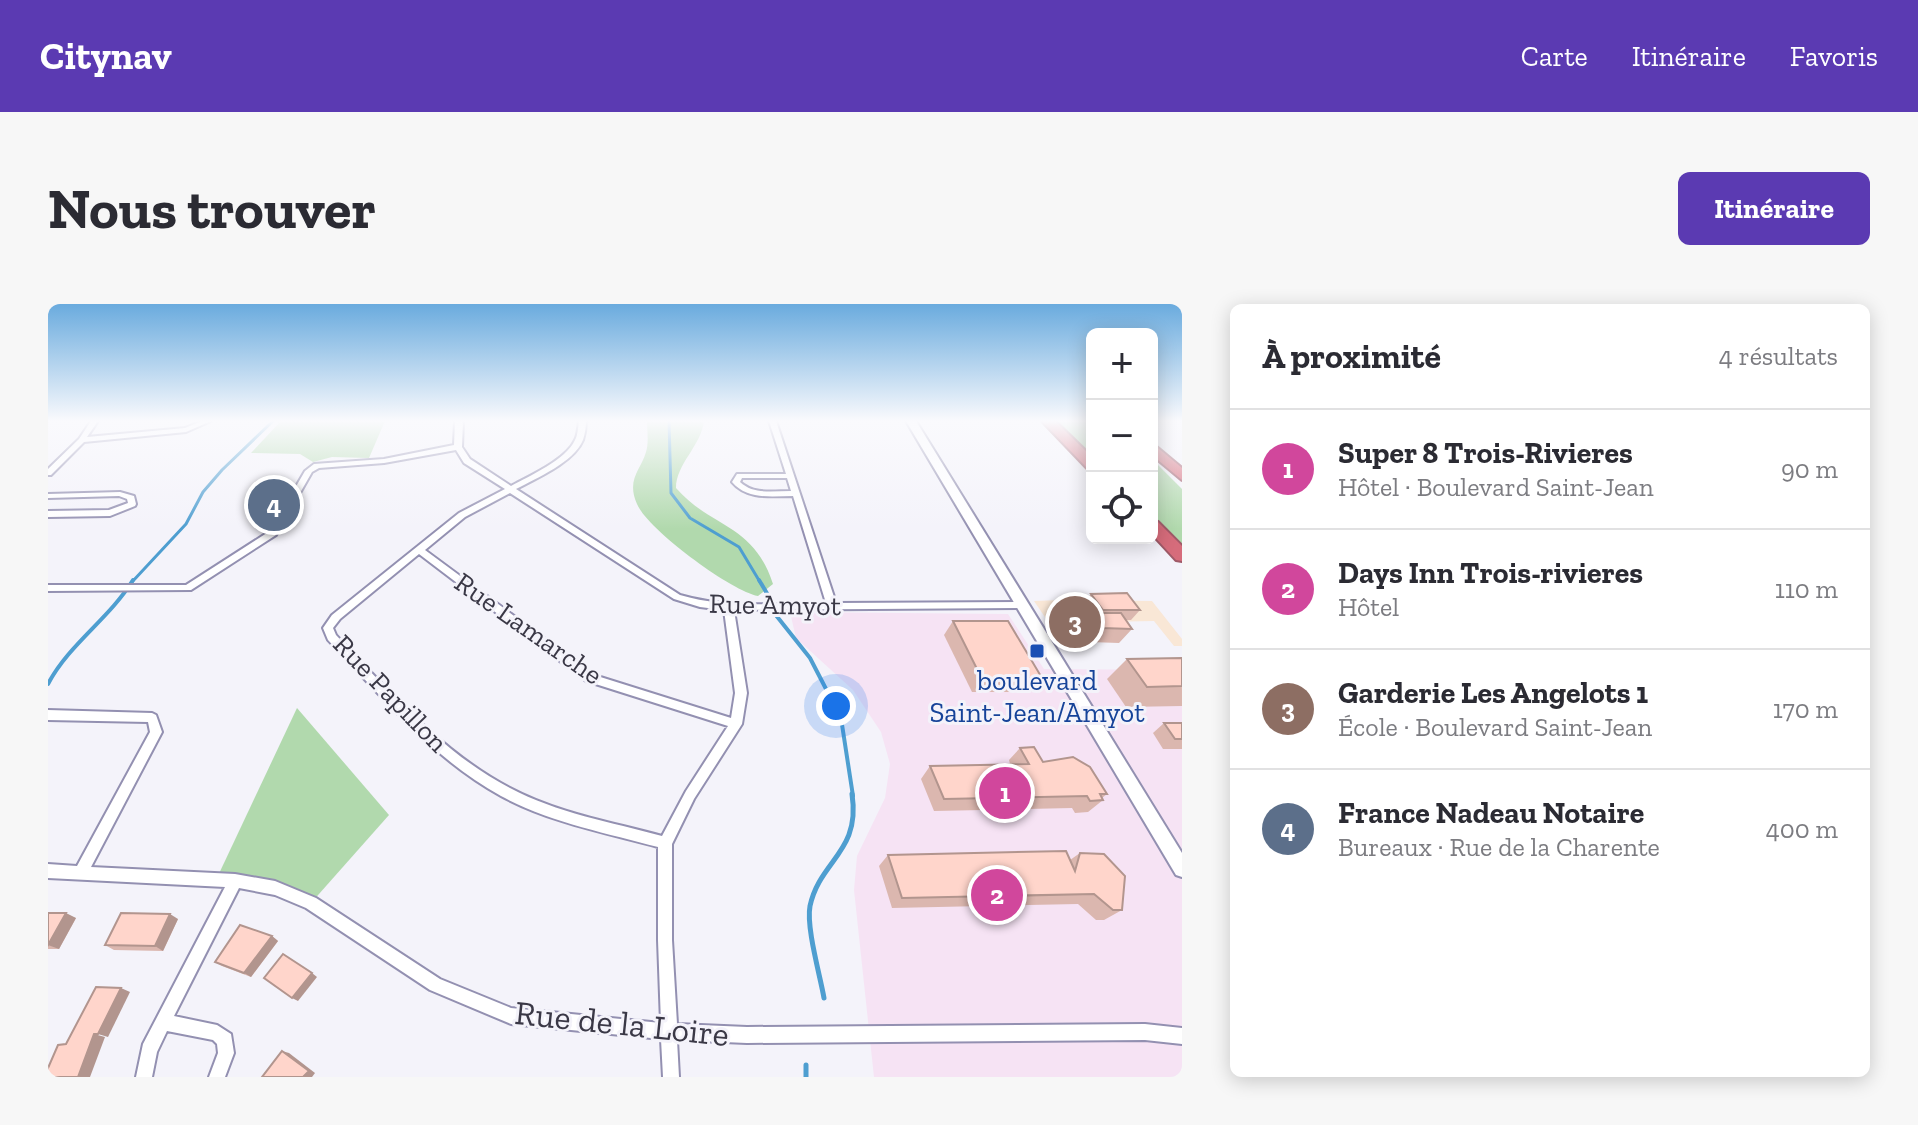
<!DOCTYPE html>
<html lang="fr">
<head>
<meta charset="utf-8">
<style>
	:root { --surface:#fff; --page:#f7f7f7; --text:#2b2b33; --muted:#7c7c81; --line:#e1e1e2; --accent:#5b3ab2 }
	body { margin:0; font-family:"Zilla Slab",serif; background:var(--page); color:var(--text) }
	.controls { position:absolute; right:24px; top:24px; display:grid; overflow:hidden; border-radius:12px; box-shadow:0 4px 20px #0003 }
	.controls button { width:72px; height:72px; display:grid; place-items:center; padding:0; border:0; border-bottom:2px solid var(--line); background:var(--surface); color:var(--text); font:40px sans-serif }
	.you { position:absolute; left:788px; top:402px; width:28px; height:28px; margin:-20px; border:6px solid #fff; border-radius:50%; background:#1a73e8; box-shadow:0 0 0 12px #1a73e833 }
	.badge { display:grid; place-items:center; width:52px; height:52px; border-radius:50%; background:var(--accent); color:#fff; font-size:26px; font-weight:700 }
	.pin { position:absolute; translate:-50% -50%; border:4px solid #fff; box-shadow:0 2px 8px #0006 }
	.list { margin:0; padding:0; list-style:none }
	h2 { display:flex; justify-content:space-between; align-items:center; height:104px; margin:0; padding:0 32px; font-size:34px }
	h2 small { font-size:26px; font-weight:400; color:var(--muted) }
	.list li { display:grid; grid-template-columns:52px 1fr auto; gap:24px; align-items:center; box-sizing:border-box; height:120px; padding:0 32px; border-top:2px solid var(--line) }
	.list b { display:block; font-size:30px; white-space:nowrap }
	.list p { margin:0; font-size:26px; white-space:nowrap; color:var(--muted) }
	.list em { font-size:26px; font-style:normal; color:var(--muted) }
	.icon { flex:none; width:44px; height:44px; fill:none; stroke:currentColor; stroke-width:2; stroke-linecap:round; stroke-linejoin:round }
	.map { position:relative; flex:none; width:1134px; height:773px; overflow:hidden; border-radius:12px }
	header { display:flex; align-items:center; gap:48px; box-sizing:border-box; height:112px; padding:0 40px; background:var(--accent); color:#fff }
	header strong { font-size:38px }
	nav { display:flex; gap:44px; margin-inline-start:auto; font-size:28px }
	.intro { display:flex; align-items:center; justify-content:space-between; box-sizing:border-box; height:192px; padding:0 48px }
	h1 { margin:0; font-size:56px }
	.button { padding:20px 36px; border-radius:12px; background:var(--accent); color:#fff; font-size:28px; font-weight:700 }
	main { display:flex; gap:48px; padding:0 48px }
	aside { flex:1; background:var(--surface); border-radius:12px; box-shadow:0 4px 20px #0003 }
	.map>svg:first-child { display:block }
	.commercial { fill:#f6e3f4 }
	.education { fill:#f9e7d6 }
	.green { fill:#b1d9ad }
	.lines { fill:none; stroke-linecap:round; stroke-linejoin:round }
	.stream-far2 { stroke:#4e9ed0; stroke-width:3 }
	.stream-far1 { stroke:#4e9ed0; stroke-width:4 }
	.stream { stroke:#4e9ed0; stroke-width:5 }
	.minor-casing { stroke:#9390b1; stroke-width:4 }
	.tertiary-casing { stroke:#9390b1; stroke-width:4 }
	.motorway-casing { stroke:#9f5a68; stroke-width:4 }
	.minor { fill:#fff; fill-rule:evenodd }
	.tertiary { fill:#fff; fill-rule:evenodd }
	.motorway { fill:#d66c7b; fill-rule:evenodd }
	.wall { fill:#dbb7af }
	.shaded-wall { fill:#b2958e }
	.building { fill:#ffd5cb; stroke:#b2958e; stroke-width:2 }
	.transit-dot { fill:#1a4fb4; stroke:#f4f3fa; stroke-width:3 }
	.labels { text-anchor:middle; stroke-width:6; stroke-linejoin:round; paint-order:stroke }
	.street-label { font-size:28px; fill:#3a3846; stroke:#f4f3fa }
	.transit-label { font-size:28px; fill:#164399; stroke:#f4f3fa }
	.near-street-label { font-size:34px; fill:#3a3846; stroke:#f4f3fa }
</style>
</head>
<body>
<header>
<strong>Citynav</strong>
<nav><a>Carte</a><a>Itinéraire</a><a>Favoris</a></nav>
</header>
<div class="intro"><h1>Nous trouver</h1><a class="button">Itinéraire</a></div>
<main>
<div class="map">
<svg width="1134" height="773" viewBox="0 0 1134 773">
	<rect width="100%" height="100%" fill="#f4f3fa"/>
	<polygon class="commercial" points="742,308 960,310 996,365 1134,366 1134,773 826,773 806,586 809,552 837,494 842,460 833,428 805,386 748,334"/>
	<polygon class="education" points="1014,296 1104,297 1134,335 1134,342 1126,342 1106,317 1001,319 986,297"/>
	<g class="green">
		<polygon points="233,117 337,117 321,154 284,153 265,158 252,150 203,149"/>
		<path d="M 599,117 L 656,117 C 653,142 628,160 628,184 C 664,225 705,219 725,280 L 710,292 C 683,287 599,225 589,200 C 578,175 593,166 598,148 C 601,139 599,126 599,117 Z"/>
		<polygon points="1009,117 1044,117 1044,151"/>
		<polygon points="1104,155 1134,185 1134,243 1104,211"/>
		<polygon points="249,404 341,511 263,599 168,576"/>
	</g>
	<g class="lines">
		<g class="stream-far2">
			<polyline points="621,117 623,189 642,214 691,243 712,278"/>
			<polyline points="84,278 138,220 155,188 174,166 225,117"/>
		</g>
		<g class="stream-far1">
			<polyline points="711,276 720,291"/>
			<polyline points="727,310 762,354 793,414 805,492"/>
			<path d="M 0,380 C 21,340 61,315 85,276"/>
		</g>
		<g class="stream">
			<path d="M 776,694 C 772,671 758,623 762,602 C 772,556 813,548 804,490"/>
			<polyline points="758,761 758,773"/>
		</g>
		<defs>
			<g id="minor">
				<polygon points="43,117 50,117 39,133 137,124 154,117 163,117 138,128 36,138 3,171 0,171 0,165 31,135"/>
				<path d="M 407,117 L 415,117 L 414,143 L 422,155 L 463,182 C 481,172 518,156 527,136 C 530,131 530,123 531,117 L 538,117 C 538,123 537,130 535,136 C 526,158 489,174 468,185 L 632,291 C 679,305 730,299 778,299 L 745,192 C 723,192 699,196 684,178 L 689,170 L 738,170 L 721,117 L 728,117 L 788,299 L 974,298 L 979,301 L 974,304 L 686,306 L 699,389 L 694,420 L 646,495 L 624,540 L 624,636 L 629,720 L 699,723 L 1097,720 L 1134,724 L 1134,740 L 1097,736 L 699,739 L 629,736 L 631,773 L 615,773 L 613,735 L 463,720 L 382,686 L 258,604 L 227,591 L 191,584 L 126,712 L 169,721 L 183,730 L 186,749 L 177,773 L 161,773 L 170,749 L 169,740 L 165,736 L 119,727 L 109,748 L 104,773 L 88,773 L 95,740 L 177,583 L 0,574 L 0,560 L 29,562 L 102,428 L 100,418 L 0,416 L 0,406 L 104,409 L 108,411 L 114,428 L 43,563 L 187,570 L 227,577 L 268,594 L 392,675 L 463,704 L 613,719 L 610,636 L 610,543 C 558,529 501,518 453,492 C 384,454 333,392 280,336 L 275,324 L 284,311 L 411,209 L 457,185 L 416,159 L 408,146 L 336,159 L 271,164 L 264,168 L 228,231 L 143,286 L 0,287 L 0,281 L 138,281 L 222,227 L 257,167 L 266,160 L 336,155 L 406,141 ZM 694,174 L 739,174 L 743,187 C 725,187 706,191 692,178 ZM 462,189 L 626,295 L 652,303 L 676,306 L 687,389 L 683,414 L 546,371 L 377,246 L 417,213 ZM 371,250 L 538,377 L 680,422 L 638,487 L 614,532 C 563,518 509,509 462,484 C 393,448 341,387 288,331 L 285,324 L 292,315 Z"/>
				<polygon points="72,188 86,192 88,200 87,202 62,212 0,213 0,207 61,206 80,199 79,195 71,192 0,194 0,190"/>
			</g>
			<polygon id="tertiary" points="858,117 868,117 1134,549 1134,573 1128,571"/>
			<g id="motorway">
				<polygon points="994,117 1007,117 1044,153 1044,165 1039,164"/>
				<polygon points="1104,139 1134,164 1134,176 1104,151"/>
				<polygon points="1104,216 1110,218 1134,242 1134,257 1128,256 1104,230"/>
			</g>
		</defs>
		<use href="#minor" class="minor-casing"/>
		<use href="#tertiary" class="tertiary-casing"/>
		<use href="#motorway" class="motorway-casing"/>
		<use href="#minor" class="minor"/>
		<use href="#tertiary" class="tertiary"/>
		<use href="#motorway" class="motorway"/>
	</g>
	<g class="wall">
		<polygon points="1043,290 1092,306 1083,316 1078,316 1084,325 1071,339 1042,338 1032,323 1042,311 1035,300"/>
		<polygon points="905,317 994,374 983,388 924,388 896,331"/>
		<polygon points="1134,354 1134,402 1078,403 1059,375 1079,355"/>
		<polygon points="1116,419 1134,419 1134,445 1115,445 1105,429"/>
		<polygon points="972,444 995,458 1059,490 1054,494 1055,496 1040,508 1027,509 1024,504 886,507 873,475 882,462 962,460 961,456"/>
		<polygon points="1032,549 1074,606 1056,616 1048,616 1030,600 844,604 831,562 840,551 1022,556"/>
		<polygon points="0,609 28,614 11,645 0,645"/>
		<polygon points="130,615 115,647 66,646 57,641"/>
		<polygon points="224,632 230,637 203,673 174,662 167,658"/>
	</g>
	<g class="shaded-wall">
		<polygon points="18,609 28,614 11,645 0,641"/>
		<polygon points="122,610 130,615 115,647 107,642"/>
		<polygon points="224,632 230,637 203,673 196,669"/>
		<polygon points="264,669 269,673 250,697 244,694"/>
		<polygon points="73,684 82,688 60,733 50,730"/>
		<polygon points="46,730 57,733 42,773 30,773"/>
		<polygon points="234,747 241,749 267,769 264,773 255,773"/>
	</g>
	<g class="building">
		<polygon points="1079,289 1092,306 1055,306 1043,290"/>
		<polygon points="1044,309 1073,309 1084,325 1054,324"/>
		<polygon points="905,317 960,317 994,374 934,375"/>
		<polygon points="1134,354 1134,382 1099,383 1079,355"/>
		<polygon points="1116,419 1134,419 1134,435 1127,435"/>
		<polygon points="986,443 995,458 1025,453 1042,463 1059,490 1052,490 1055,496 1042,497 1039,492 896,495 882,462 981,460 972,444"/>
		<polygon points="1018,547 1027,567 1032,549 1056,550 1077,572 1074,606 1065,606 1046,590 854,594 840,551"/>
		<polygon points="0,609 18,609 0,641"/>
		<polygon points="73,609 122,610 107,642 57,641"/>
		<polygon points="192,621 224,632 196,669 167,658"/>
		<polygon points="235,650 264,669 244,694 216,674"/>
		<polygon points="48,683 73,684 50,730 46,730 30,773 0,773 0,764 10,741 18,740"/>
		<polygon points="234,747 261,767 255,773 214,773"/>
	</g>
	<linearGradient id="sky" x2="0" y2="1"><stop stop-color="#6aabde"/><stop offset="0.52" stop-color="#fafafd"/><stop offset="1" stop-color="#fafafd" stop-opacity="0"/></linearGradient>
	<rect width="1134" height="225" fill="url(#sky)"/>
	<rect class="transit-dot" x="981" y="339" width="16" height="16" rx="4"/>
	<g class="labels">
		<g class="street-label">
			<text transform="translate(727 300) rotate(1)" y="10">Rue Amyot</text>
			<text transform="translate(481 324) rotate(35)" y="10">Rue Lamarche</text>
			<text transform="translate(343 389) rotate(46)" y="10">Rue Papillon</text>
		</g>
		<g class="transit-label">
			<text x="989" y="386">boulevard<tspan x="989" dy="32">Saint-Jean/Amyot</tspan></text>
		</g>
		<g class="near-street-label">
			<text transform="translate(574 719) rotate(6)" y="12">Rue de la Loire</text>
		</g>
	</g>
</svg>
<div class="controls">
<button>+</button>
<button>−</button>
<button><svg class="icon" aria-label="locate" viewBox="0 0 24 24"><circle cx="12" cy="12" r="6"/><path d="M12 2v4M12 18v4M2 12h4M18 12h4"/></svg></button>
</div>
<div class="you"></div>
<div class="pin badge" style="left:957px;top:489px;background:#d1479c">1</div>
<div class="pin badge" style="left:949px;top:591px;background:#d1479c">2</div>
<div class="pin badge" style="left:1027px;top:318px;background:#8d6e63">3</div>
<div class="pin badge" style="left:226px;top:201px;background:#5c6f8a">4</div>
</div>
<aside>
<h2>À proximité<small>4 résultats</small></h2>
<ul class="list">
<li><span class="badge" style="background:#d1479c">1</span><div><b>Super 8 Trois-Rivieres</b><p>Hôtel · Boulevard Saint-Jean</p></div><em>90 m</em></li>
<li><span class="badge" style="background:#d1479c">2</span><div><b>Days Inn Trois-rivieres</b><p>Hôtel</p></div><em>110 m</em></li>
<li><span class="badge" style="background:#8d6e63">3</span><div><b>Garderie Les Angelots 1</b><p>École · Boulevard Saint-Jean</p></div><em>170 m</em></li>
<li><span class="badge" style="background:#5c6f8a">4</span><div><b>France Nadeau Notaire</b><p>Bureaux · Rue de la Charente</p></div><em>400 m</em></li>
</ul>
</aside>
</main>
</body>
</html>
